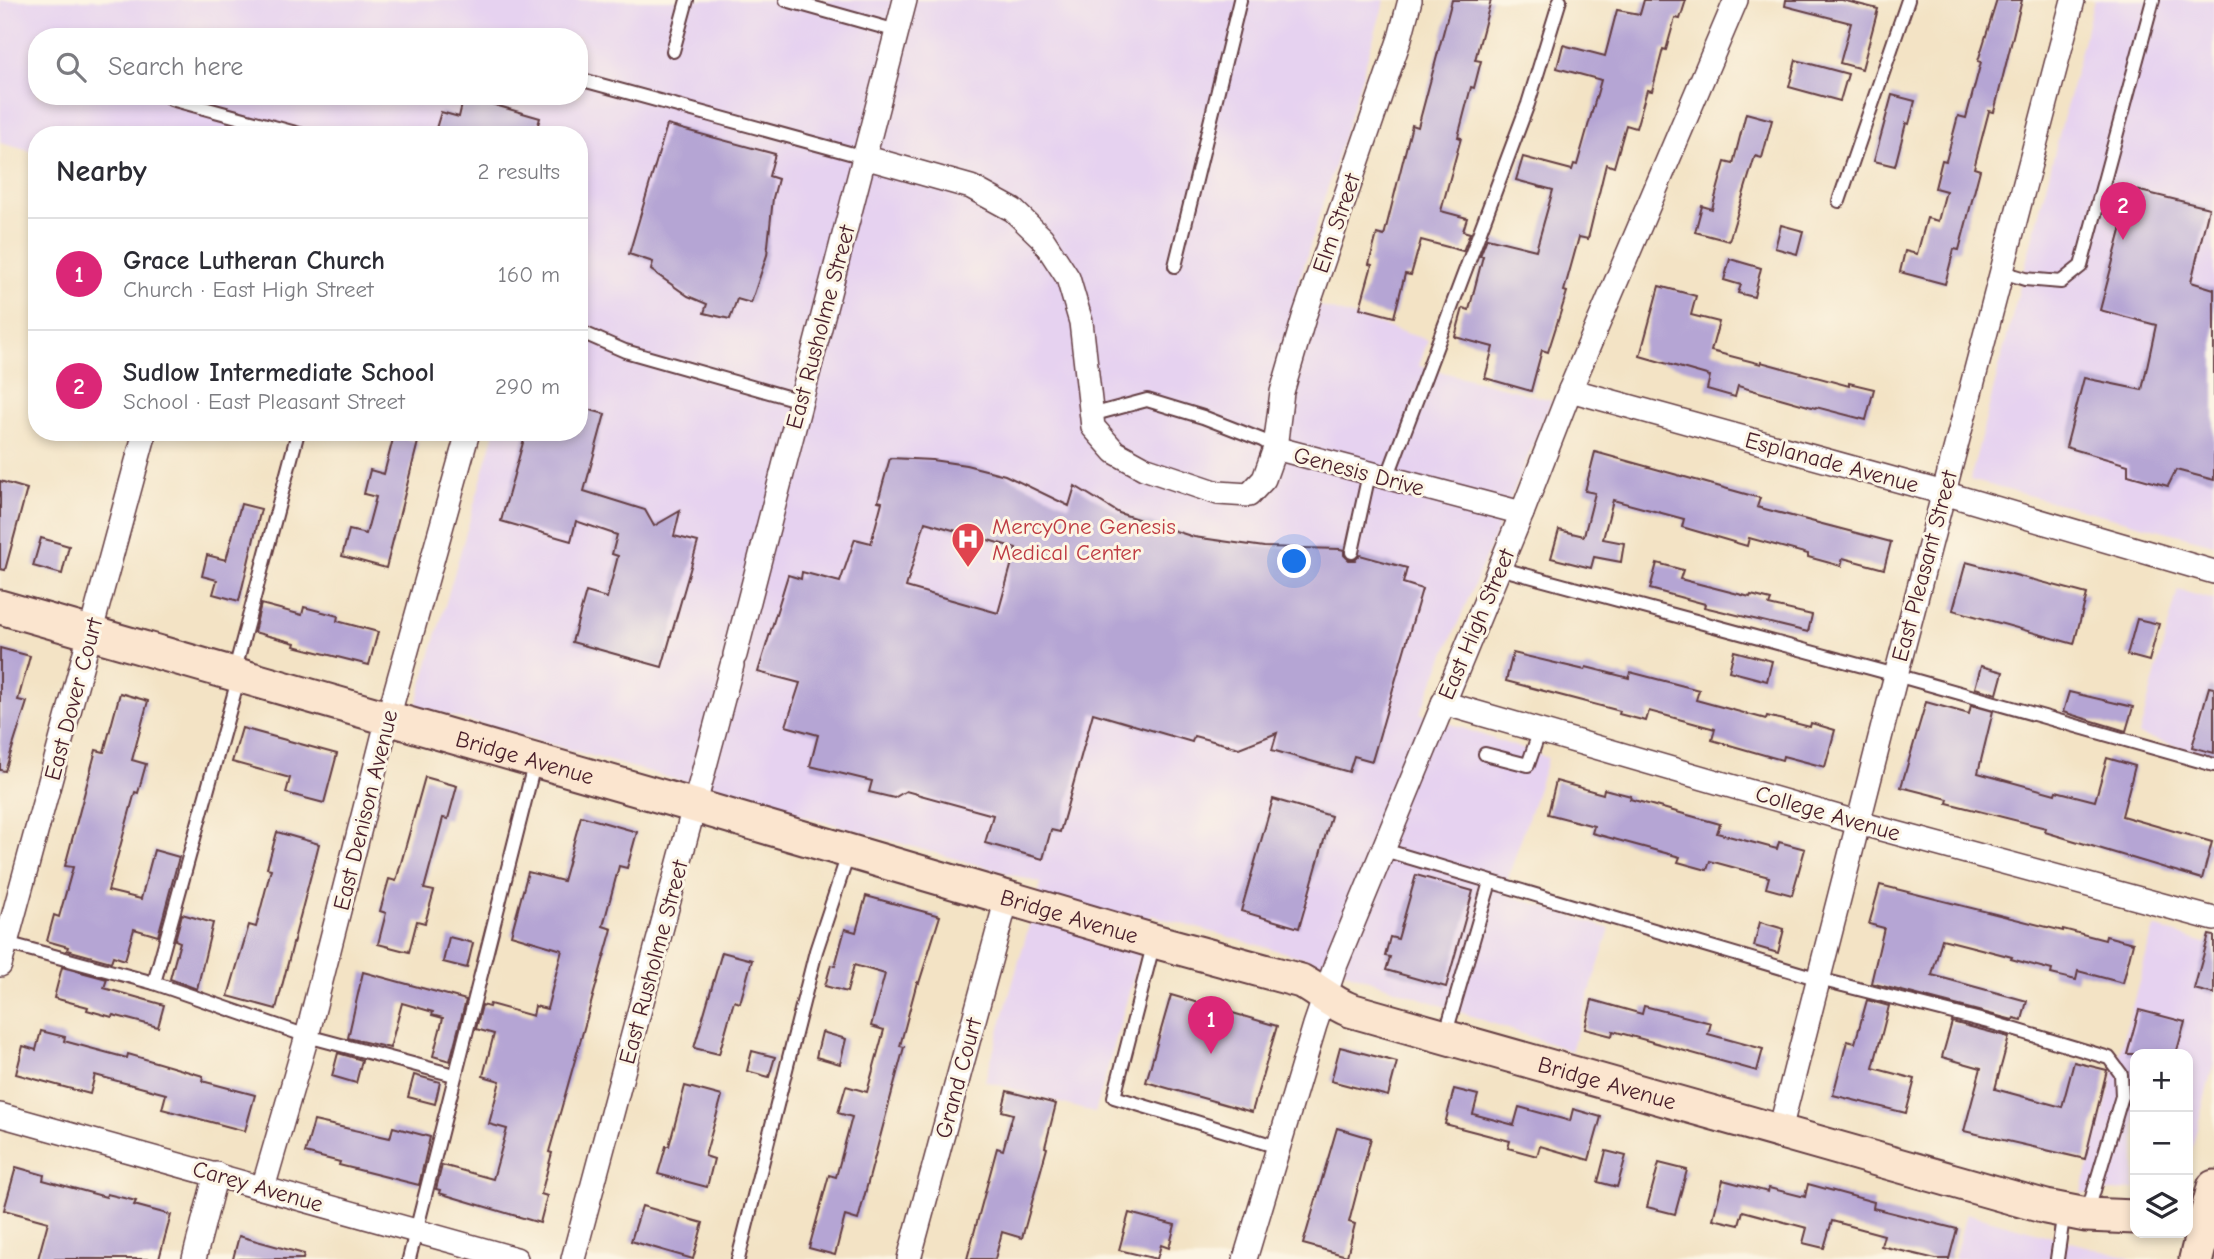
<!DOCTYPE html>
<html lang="en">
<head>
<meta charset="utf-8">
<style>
	:root { --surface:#fff; --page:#f7f7f7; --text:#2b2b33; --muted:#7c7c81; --line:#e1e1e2; --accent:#db2777 }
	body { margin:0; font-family:"Comic Neue",sans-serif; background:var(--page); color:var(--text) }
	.controls { position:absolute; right:21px; bottom:21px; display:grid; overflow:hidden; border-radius:14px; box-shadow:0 4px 10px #0003 }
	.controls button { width:63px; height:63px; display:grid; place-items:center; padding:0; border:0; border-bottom:2px solid var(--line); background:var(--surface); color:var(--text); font:35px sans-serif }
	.you { position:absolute; left:1295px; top:562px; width:24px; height:24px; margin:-18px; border:5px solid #fff; border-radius:50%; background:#1a73e8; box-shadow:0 0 0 10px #1a73e833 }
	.badge { display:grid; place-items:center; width:46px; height:46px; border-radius:50%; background:var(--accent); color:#fff; font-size:23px; font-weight:700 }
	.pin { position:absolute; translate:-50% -58px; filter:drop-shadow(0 2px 4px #0008) }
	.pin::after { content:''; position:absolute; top:37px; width:24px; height:21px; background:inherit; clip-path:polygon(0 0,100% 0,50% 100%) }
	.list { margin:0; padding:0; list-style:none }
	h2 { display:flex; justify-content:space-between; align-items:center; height:91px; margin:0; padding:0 28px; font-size:30px }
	h2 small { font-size:23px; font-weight:400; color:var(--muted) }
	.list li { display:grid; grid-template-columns:46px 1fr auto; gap:21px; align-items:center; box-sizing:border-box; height:112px; padding:0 28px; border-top:2px solid var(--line) }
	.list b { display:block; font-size:26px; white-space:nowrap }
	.list p { margin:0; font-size:23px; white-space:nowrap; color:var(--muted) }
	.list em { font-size:23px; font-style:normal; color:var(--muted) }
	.icon { flex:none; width:38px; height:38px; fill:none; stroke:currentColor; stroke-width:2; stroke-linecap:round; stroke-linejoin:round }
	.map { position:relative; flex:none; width:2214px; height:1259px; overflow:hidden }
	.search { position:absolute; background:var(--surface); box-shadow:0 4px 10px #0003; left:28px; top:28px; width:560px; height:77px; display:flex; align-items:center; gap:18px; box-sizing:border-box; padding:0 24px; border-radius:28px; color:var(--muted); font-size:26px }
	.panel { position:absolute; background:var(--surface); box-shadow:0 4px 10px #0003; left:28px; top:126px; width:560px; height:315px; border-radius:28px }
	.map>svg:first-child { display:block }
	.built { fill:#e6d2f0; fill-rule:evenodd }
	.building { fill:#b5a5d4; fill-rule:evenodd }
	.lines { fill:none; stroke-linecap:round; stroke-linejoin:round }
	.lane-casing { stroke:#633c42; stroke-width:16 }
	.street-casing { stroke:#633c42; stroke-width:26 }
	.secondary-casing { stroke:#633c42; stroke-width:37 }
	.lane { stroke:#fff; stroke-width:12 }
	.street { stroke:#fff; stroke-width:23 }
	.secondary { stroke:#fbe5cf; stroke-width:33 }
	.labels { text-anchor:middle; stroke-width:6; stroke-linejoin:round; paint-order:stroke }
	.street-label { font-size:23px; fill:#4a1f2b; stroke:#fcf5e5 }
	.health-label { font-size:23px; fill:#be3a42; stroke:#fcf5e5; text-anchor:start }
</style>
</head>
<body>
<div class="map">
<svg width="2214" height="1259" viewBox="0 0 2214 1259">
	<rect width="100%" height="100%" fill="#fcf5e5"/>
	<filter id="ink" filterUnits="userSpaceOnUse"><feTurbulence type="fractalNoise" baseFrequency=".0143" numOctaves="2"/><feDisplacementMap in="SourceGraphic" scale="14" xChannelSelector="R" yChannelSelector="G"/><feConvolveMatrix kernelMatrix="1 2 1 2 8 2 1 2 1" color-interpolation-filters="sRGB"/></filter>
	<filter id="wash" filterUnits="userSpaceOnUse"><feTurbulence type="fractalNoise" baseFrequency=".00686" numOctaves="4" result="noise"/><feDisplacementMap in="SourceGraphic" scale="28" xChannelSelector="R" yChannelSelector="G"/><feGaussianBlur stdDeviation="1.57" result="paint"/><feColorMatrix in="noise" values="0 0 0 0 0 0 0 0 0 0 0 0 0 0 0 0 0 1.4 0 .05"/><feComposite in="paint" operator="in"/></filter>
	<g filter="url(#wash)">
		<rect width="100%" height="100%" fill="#f3e3c5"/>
		<g class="built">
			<path d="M 0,0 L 1385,0 L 1294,298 L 1428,340 L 1419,366 L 1552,400 L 1420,713 L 1548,758 L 1503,893 L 1610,929 L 1571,1051 L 1315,961 L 1151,915 L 1095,1113 L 985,1081 L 1041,883 L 416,706 L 495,432 L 579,432 L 579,135 L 37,135 L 37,153 L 0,143 ZM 37,37 L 579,37 L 579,96 L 37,96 Z"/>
			<polygon points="2094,0 2214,0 2214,544 1970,480"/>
			<polygon points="2178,590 2214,600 2214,757 2139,735"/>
			<polygon points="2154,927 2214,946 2214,1062 2190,1156 2188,1160 2188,1054 2135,1054 2135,1189 2081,1194"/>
			<polygon points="1966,1213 2133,1259 1954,1259"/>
		</g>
		<g id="blocks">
			<g class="building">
				<polygon points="1452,0 1491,0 1475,60 1481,61 1474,88 1471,87 1458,137 1461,138 1441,211 1467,218 1463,231 1470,233 1463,251 1421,240 1411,275 1405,274 1394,317 1360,308 1372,265 1369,264 1377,234 1384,236 1412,125 1418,127"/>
				<polygon points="1644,0 1686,0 1680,19 1675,18 1666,50 1663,49 1652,91 1647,90 1636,128 1626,125 1614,167 1606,164 1588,239 1579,237 1564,291 1567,292 1548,352 1542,350 1531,391 1485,378 1493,347 1455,337 1463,308 1469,310 1483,256 1480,256 1487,238 1536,250 1553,190 1516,180 1523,157 1572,170 1574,164 1577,165 1601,80 1557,68 1563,45 1605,56 1617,10 1640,14"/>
				<polygon points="1786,0 1842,0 1878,9 1862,69 1840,63 1851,23 1785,6"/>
				<polygon points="1997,0 2022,0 1994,112 1989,111 1974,168 1980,170 1959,250 1954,249 1945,284 1900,272 1905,251 1917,254 1927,218 1938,221 1946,191 1935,188 1942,160 1946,161 1958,116 1966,118 1981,62 1978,61"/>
				<polygon points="1796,60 1848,74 1840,101 1789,87"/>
				<polygon points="1892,95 1915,101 1909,124 1906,123 1895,166 1874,161"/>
				<polygon points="464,96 540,118 535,135 434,135 441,112 459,117"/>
				<polygon points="1746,113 1772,120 1762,158 1755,156 1729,241 1695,232 1702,206 1712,209 1725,162 1733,164"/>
				<polygon points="667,125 775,154 769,176 778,179 773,198 767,255 751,303 737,299 730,319 704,313 707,304 688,296 651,270 653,262 629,254"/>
				<polygon points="2132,189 2209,208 2191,282 2214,289 2214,480 2176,470 2168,486 2128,475 2128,465 2066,447 2084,378 2142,390 2156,325 2100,310"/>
				<polygon points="1781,225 1803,231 1797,254 1775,248"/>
				<polygon points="1730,259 1761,268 1754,297 1738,293 1741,285 1724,280"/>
				<polygon points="1659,286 1696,296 1691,315 1719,322 1711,351 1761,364 1761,362 1849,386 1849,383 1874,389 1866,420 1816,407 1815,408 1738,386 1735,397 1707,389 1710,376 1640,356"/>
				<polygon points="579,407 605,414 584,491 645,510 654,526 680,511 674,536 698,542 662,667 572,642 586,592 607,598 618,556 612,554 617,535 576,521 571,541 501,521 526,432 579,432"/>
				<polygon points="394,435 418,442 386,568 342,556 349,530 366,534 376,497 364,494 370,470 384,474"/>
				<polygon points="1595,452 1760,498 1757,507 1891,542 1884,569 1843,558 1841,566 1808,557 1808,554 1749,538 1747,546 1682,527 1684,519 1613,500 1603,539 1624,543 1621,562 1594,557 1591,568 1551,558 1559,530 1584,536 1595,493 1585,491"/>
				<path d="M 890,458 L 932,460 L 966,465 L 1005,475 L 1069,506 L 1075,486 L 1119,513 L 1194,537 L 1264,547 L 1340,549 L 1344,550 L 1344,555 L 1349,560 L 1355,560 L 1360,555 L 1407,568 L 1403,583 L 1422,589 L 1372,761 L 1354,756 L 1349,772 L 1272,750 L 1277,733 L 1239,748 L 1194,736 L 1192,742 L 1093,713 L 1060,832 L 1051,830 L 1043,859 L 985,843 L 993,815 L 906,791 L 894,798 L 869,792 L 872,781 L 810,766 L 818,735 L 786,726 L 800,683 L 758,672 L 788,575 L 801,579 L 802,572 L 840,582 L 855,539 L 871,543 L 882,502 L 878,501 ZM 925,522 L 1016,548 L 998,613 L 906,587 Z"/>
				<polygon points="0,481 27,489 5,570 0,569"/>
				<polygon points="241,504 261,509 239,601 213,594 217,580 202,576 207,555 226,560"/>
				<polygon points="41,538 69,546 62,574 33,566"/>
				<polygon points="1966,562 2087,594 2074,644 1953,610"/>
				<polygon points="1657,563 1683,570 1680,579 1750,597 1751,595 1771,600 1769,605 1812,615 1808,632 1704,607 1705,604 1650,589"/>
				<polygon points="261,604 302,615 304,607 338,616 337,621 378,632 369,665 294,646 295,643 254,632"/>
				<polygon points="2137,619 2159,624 2149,661 2127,655"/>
				<polygon points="0,648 30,656 18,700 27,702 5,771 0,770"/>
				<polygon points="1734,651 1772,661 1767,681 1729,671"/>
				<polygon points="1513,653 1585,670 1586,667 1629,678 1630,672 1699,690 1696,700 1766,719 1767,716 1810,727 1811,723 1835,730 1825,767 1783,756 1782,760 1712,740 1715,729 1649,711 1646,721 1619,714 1620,711 1506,681"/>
				<polygon points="1981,666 2003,672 1997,694 1975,688"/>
				<polygon points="2209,687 2214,688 2214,753 2192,747"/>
				<polygon points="2069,692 2133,707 2126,731 2063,712"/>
				<polygon points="120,693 148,701 132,760 146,764 138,793 135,792 108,891 141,899 154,850 179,857 158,936 134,929 125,960 113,956 111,962 67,950 68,947 47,941 54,915 59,917 73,867 65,866 96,750 104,752"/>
				<polygon points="1926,702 1969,714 1971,705 1993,711 1978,773 2055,794 2056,791 2095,801 2107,758 2135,766 2122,816 2212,842 2202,879 2045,832 2046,828 1947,803 1948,799 1901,787"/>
				<polygon points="242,728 337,754 324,803 286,793 290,778 232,762"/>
				<polygon points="425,777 457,786 448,819 443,818 424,889 434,891 425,923 417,921 409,952 378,944 386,913 380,911 389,879 396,881"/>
				<polygon points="1556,781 1603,794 1604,789 1631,796 1630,799 1720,824 1717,833 1777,849 1779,842 1805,849 1792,895 1766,888 1769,877 1710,861 1707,870 1678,862 1680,857 1592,833 1594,826 1548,814"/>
				<polygon points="1273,799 1331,816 1299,928 1241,911"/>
				<polygon points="581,816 637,832 627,868 619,866 603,926 612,929 549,1152 552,1153 541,1194 547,1196 540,1223 439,1193 440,1190 436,1189 442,1165 493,1179 507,1129 489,1124 500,1081 483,1076 494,1034 476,1029 482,1005 489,1007 490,1004 533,1016 535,1006 547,1009 562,950 511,935 528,872 563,881"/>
				<polygon points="277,832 319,844 276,1009 228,996 249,925 256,927 271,869 267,868"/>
				<polygon points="1416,875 1473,891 1446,987 1386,970 1390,957 1385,956 1390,937 1398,939"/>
				<polygon points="1880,885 2063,931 2063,929 2105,940 2106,936 2133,943 2123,983 2078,971 2076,980 2051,974 2052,970 2011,959 2012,957 1942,939 1932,975 2027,1001 2022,1020 2014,1018 2013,1020 1871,983 1884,928 1869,924"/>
				<polygon points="866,896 940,916 919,983 917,982 900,1046 904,1047 858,1220 845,1216 835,1255 809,1248 829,1175 836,1177 852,1117 838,1113 846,1086 867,1092 884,1030 871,1026 885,974 854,965 847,992 825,986 831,965 835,966 845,929 856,932"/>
				<polygon points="182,914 213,923 197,989 170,979 180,942 175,940"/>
				<polygon points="1760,922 1784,929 1778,953 1754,946"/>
				<polygon points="2209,935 2214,936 2214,994 2194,989"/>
				<polygon points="449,937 473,943 467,968 443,962"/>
				<polygon points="722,952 752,960 740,1003 734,1001 719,1054 694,1048"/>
				<polygon points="62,967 107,979 104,988 164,1005 158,1027 113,1015 112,1017 87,1010 88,1007 54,998"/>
				<polygon points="363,972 466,1000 450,1061 433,1056 443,1018 432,1015 433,1012 402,1003 390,1048 348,1038"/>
				<polygon points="1171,995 1277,1026 1252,1112 1146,1082"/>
				<polygon points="1592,1000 1642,1014 1644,1006 1711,1023 1708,1034 1763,1049 1757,1071 1613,1031 1612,1036 1585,1029"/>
				<polygon points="1867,1000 1889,1006 1873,1068 1915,1079 1906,1113 1833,1095 1847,1041 1855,1043"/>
				<polygon points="2139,1010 2185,1022 2176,1054 2127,1054"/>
				<polygon points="1952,1022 2009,1037 1995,1089 2062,1107 2074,1062 2107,1070 2085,1159 1964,1131 1981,1068 1942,1057"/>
				<polygon points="41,1031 65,1037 64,1041 127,1058 128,1054 203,1076 202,1081 255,1095 245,1131 162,1109 166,1094 95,1075 90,1094 16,1074 23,1046 36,1050"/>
				<polygon points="822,1032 846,1039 840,1064 816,1057"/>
				<polygon points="1340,1047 1397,1062 1388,1096 1331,1081"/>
				<polygon points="752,1051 775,1057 769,1077 747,1071"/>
				<polygon points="338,1053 362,1060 356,1083 332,1076"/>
				<polygon points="414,1075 440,1082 435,1104 408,1097"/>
				<polygon points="685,1086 722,1096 705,1156 714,1159 707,1187 658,1174 666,1146 669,1146"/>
				<polygon points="1454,1089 1478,1095 1473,1114 1514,1125 1519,1107 1570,1121 1573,1109 1601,1117 1589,1160 1540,1146 1537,1156 1508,1148 1510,1141 1445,1124"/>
				<polygon points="1007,1091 1056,1104 1045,1147 1047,1148 1022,1238 1002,1232 995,1259 967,1259 997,1148 1003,1150 1013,1114 1002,1111"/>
				<polygon points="314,1121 390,1138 393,1127 430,1137 419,1185 339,1165 340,1162 305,1153"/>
				<polygon points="1337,1128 1371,1138 1349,1222 1355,1224 1347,1256 1303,1244"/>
				<polygon points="1606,1151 1626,1156 1617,1187 1598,1182"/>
				<polygon points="1659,1163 1687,1170 1675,1214 1647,1207"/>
				<polygon points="16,1167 44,1175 43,1180 106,1197 107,1194 136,1201 134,1205 171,1215 159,1259 38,1259 48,1222 4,1210"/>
				<polygon points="1723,1180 1768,1192 1769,1188 1805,1197 1808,1184 1874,1202 1873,1208 1957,1229 1949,1259 1936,1259 1881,1246 1884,1235 1832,1221 1824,1248 1803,1243 1807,1228 1743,1211 1739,1225 1713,1219"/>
				<polygon points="642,1206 703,1223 693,1259 631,1241"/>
				<polygon points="1129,1213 1175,1225 1169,1248 1161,1245 1157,1259 1119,1250"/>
				<polygon points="239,1236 304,1254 303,1259 233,1259"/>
			</g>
		</g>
	</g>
	<g filter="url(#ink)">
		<use href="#blocks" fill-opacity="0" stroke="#633c42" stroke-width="2"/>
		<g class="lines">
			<defs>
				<g id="lane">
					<polyline points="786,0 897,31"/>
					<polyline points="673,51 687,0"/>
					<polyline points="579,79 864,157"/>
					<polyline points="171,99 303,135"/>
					<polyline points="1839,201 1908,0"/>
					<polyline points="1175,266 1240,0"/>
					<polyline points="2002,272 2025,279 2061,282 2081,266 2153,0"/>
					<polyline points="579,331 625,351 801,401"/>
					<polyline points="1091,415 1147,400 1203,417 1262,440 1275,448"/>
					<polyline points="1387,478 1528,104 1560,0"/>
					<polyline points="1352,552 1369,474"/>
					<polyline points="1499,568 1896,675 2214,765"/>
					<polyline points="1485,754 1528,765 1540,730"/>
					<polyline points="1384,850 1819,979 1996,1024 2109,1058 2121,1074 2122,1096 2087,1214"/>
					<polyline points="1154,942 1114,1097 1278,1147"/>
					<polyline points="6,943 154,983 307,1036 454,1075"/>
					<polyline points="154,983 236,687 237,662 298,432"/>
					<polyline points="1445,1036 1490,882"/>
					<polyline points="409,1259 535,761"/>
					<polyline points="738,1259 816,951 849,852"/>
					<polyline points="2057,1259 2064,1211"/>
				</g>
				<g id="street">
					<polyline points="864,157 971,187 1013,210 1042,238 1068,278 1081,322 1093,427 1115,452 1144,468 1218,493 1249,495 1264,479 1275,448 1522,513"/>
					<polyline points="1570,390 1944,493 2214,572"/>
					<polyline points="1275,448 1282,392 1305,314 1400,38 1410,0"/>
					<polyline points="735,655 905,0"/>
					<polyline points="1443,703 1859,823 2214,919"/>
					<polyline points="0,965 145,432"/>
					<polyline points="0,1115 516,1259"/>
					<polyline points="1779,1134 1896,675 2073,0"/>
					<polyline points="263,1188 307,1036 388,718 468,432"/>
					<polyline points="194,1259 216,1174"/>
					<polyline points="573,1259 732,665"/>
					<polyline points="909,1259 1007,898"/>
					<polyline points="1245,1259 1315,1025 1336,964 1522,513 1570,390 1736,0"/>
				</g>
				<g id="secondary">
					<path id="s1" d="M 0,607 L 695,806 L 1154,941 L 1301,981 C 1318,990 1332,1003 1350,1010 L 2046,1207 L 2086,1215 L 2135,1217"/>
					<polyline points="2196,1259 2214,1187"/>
				</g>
			</defs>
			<use href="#lane" class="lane-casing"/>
			<use href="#street" class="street-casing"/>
			<use href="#secondary" class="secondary-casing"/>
			<use href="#lane" class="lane"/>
			<use href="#street" class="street"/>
			<use href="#secondary" class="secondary"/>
		</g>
	</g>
	<defs>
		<symbol id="hospital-pin" viewBox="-11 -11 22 30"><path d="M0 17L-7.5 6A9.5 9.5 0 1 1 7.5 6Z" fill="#e0444e" stroke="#fcf5e5"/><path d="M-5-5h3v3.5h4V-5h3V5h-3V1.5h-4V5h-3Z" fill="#fff"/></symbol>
	</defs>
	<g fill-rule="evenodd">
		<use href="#hospital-pin" x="949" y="520" width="38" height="52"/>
	</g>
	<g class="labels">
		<g class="street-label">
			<text transform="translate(1336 223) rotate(-71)" y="8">Elm Street</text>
			<text transform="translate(820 327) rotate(-75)" y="8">East Rusholme Street</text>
			<text transform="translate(1832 462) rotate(15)" y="8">Esplanade Avenue</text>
			<text transform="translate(1359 471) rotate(15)" y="8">Genesis Drive</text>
			<text transform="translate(1924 566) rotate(-75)" y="8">East Pleasant Street</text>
			<text transform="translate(1476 624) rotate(-67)" y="8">East High Street</text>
			<text transform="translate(73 699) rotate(-75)" y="8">East Dover Court</text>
			<text dy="8" stroke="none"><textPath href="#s1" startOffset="546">Bridge Avenue</textPath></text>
			<text transform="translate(365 810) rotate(-76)" y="8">East Denison Avenue</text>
			<text transform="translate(1828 813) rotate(16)" y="8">College Avenue</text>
			<text dy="8" stroke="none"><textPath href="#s1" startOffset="1113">Bridge Avenue</textPath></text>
			<text transform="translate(653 962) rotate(-75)" y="8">East Rusholme Street</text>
			<text transform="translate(958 1078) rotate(-75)" y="8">Grand Court</text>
			<text dy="8" stroke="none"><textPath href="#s1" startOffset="1678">Bridge Avenue</textPath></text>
			<text transform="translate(258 1186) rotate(16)" y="8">Carey Avenue</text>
		</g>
		<g class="health-label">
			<text x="992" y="534">MercyOne Genesis<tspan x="992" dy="26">Medical Center</tspan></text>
		</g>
	</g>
</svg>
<div class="controls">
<button>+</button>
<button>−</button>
<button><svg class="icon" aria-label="layers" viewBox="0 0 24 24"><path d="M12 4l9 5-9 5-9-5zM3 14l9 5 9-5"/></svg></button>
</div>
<div class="you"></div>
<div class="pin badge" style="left:1211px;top:1054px">1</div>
<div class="pin badge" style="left:2123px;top:240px">2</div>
<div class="search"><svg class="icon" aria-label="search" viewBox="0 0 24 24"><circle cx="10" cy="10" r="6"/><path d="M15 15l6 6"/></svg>Search here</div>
<section class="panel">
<h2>Nearby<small>2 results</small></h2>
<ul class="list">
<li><span class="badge">1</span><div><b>Grace Lutheran Church</b><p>Church · East High Street</p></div><em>160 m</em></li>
<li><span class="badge">2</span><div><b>Sudlow Intermediate School</b><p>School · East Pleasant Street</p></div><em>290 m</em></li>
</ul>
</section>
</div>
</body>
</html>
